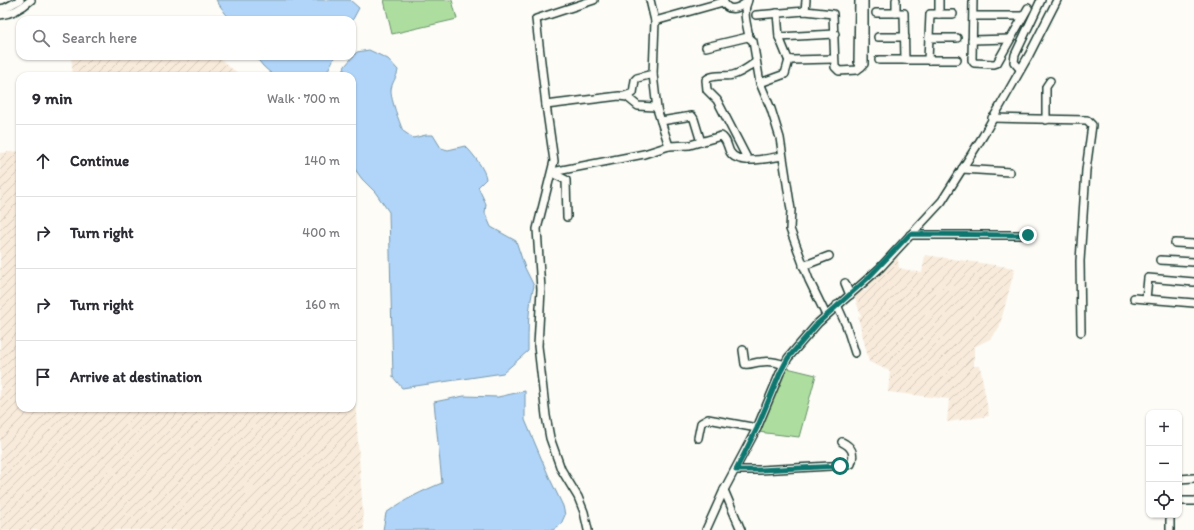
<!DOCTYPE html>
<html lang="en">
<head>
<meta charset="utf-8">
<style>
	:root { --surface:#fff; --page:#f2f2f3; --text:#2b2b33; --muted:#7c7c81; --line:#e1e1e2 }
	body { margin:0; font-family:Itim,sans-serif; background:var(--page); color:var(--text) }
	.controls { position:absolute; right:12px; bottom:12px; display:grid; overflow:hidden; border-radius:8px; box-shadow:0 1px 3px #0004 }
	.controls button { width:36px; height:36px; display:grid; place-items:center; padding:0; border:0; border-bottom:1px solid var(--line); background:var(--surface); color:var(--text); font:20px sans-serif }
	.stop { position:absolute; width:12px; height:12px; margin:-9px; border:3px solid #0f766e; border-radius:50%; background:#fff }
	.stop.end { background:#0f766e; border-color:#fff; box-shadow:0 1px 4px #0008 }
	.list { margin:0; padding:0; list-style:none }
	h2 { display:flex; justify-content:space-between; align-items:center; height:52px; margin:0; padding:0 16px; font-size:17px }
	h2 small { font-size:13px; font-weight:400; color:var(--muted) }
	.list li { display:grid; grid-template-columns:26px 1fr auto; gap:12px; align-items:center; box-sizing:border-box; height:72px; padding:0 16px; border-top:1px solid var(--line) }
	.list b { display:block; font-size:15px; white-space:nowrap }
	.list em { font-size:13px; font-style:normal; color:var(--muted) }
	.icon { flex:none; width:22px; height:22px; fill:none; stroke:currentColor; stroke-width:2; stroke-linecap:round; stroke-linejoin:round }
	.map { position:relative; flex:none; width:1194px; height:530px; overflow:hidden }
	.search { position:absolute; background:var(--surface); box-shadow:0 1px 3px #0004; left:16px; top:16px; width:340px; height:44px; display:flex; align-items:center; gap:10px; box-sizing:border-box; padding:0 14px; border-radius:12px; color:var(--muted); font-size:15px }
	.panel { position:absolute; background:var(--surface); box-shadow:0 1px 3px #0004; left:16px; top:72px; width:340px; height:340px; border-radius:12px }
	.map>svg:first-child { display:block }
	.industrial { fill:url(#industrial-furrows) }
	.green { fill:#aede9f; stroke:#668e6a }
	.water { fill:#b1d5f9; stroke:#7798aa }
	.lines { fill:none; stroke-linecap:round; stroke-linejoin:round }
	.minor-casing { stroke:#1f3d34; stroke-width:10 }
	.minor { stroke:#fdfcf7; stroke-width:7 }
	.route { stroke:#0f766e; stroke-width:5 }
</style>
</head>
<body>
<div class="map">
<svg width="1194" height="530" viewBox="0 0 1194 530">
	<defs>
		<pattern id="industrial-furrows" width="10" height="10" patternUnits="userSpaceOnUse"><rect width="10" height="10" fill="#f8ebdb"/><path d="M-1 1l2-2M0 10L10 0M9 11l2-2" fill="none" stroke="#d4cabd"/></pattern>
	</defs>
	<rect width="100%" height="100%" fill="#fdfcf7"/>
	<filter id="ink" filterUnits="userSpaceOnUse"><feTurbulence type="fractalNoise" baseFrequency=".025" numOctaves="2"/><feDisplacementMap in="SourceGraphic" scale="8" xChannelSelector="R" yChannelSelector="G"/><feConvolveMatrix kernelMatrix="1 2 1 2 8 2 1 2 1" color-interpolation-filters="sRGB"/></filter>
	<g filter="url(#ink)">
		<g class="industrial">
			<polygon points="71,56 218,56 228,66 242,76 73,76"/>
			<polygon points="20,151 20,408 352,408 352,355 364,530 0,530 0,153"/>
			<polygon points="897,253 899,268 922,273 925,255 1015,268 999,328 990,339 974,347 974,366 980,366 989,416 947,422 949,399 888,392 890,371 869,362 858,317 861,316 854,295 862,289 865,291 870,284 868,281"/>
		</g>
		<g class="green">
			<polygon points="384,0 452,0 457,19 392,34"/>
			<polygon points="783,367 816,375 799,437 758,432"/>
		</g>
		<g class="water">
			<polygon points="216,0 350,0 359,8 352,21 352,20 230,20"/>
			<path d="M 369,50 L 388,59 L 398,70 C 397,78 391,83 391,91 C 391,100 399,121 403,131 L 413,138 L 426,135 L 433,135 L 441,148 L 448,150 L 465,146 C 472,152 486,171 486,179 L 478,187 L 486,204 L 485,213 L 491,227 L 516,241 L 525,268 L 534,286 C 528,307 528,329 528,351 L 503,373 L 402,388 L 393,377 L 389,212 L 375,192 L 362,179 L 352,165 L 352,76 L 342,76 L 345,66 L 357,52 Z"/>
			<polygon points="255,56 335,56 325,76 274,76 263,66"/>
			<path d="M 525,391 L 525,420 L 550,479 L 563,506 L 565,515 L 561,524 L 553,530 L 383,530 L 386,513 C 404,500 422,491 442,483 L 434,402 L 464,396 L 498,397 Z"/>
		</g>
		<g class="lines">
			<defs>
				<g id="minor">
					<path d="M 723,0 C 727,13 738,9 747,2"/>
					<path d="M 748,0 C 742,13 747,24 749,37"/>
					<polyline points="859,0 858,62 861,67"/>
					<polyline points="896,0 896,13 904,13 905,60"/>
					<polyline points="973,0 972,60 974,63 994,64 997,63 1028,8"/>
					<polyline points="0,9 5,8 20,0"/>
					<polyline points="805,11 806,0"/>
					<polyline points="777,13 779,37 788,59 792,60 834,59"/>
					<polyline points="876,13 896,13"/>
					<polyline points="939,14 939,0"/>
					<path d="M 0,15 C 12,14 22,8 31,0"/>
					<polyline points="756,15 805,11 833,14 835,67 839,71 857,70 864,64 864,0"/>
					<polyline points="974,16 1023,16"/>
					<polyline points="655,21 723,2"/>
					<polyline points="779,37 835,34"/>
					<polyline points="878,37 905,37"/>
					<polyline points="929,38 957,38"/>
					<polyline points="972,40 1010,39"/>
					<polyline points="706,47 748,37 753,41 760,83 771,109 780,138 791,210 790,229 809,280 826,315"/>
					<polyline points="879,60 957,60"/>
					<polyline points="928,60 930,14 953,14"/>
					<polyline points="1020,69 1014,62 1015,55 1041,0"/>
					<polyline points="653,74 657,109"/>
					<polyline points="760,83 785,74 789,60"/>
					<polyline points="624,96 633,93 635,80 637,78 653,74 655,21 650,0"/>
					<polyline points="546,105 619,96 627,97 638,106 655,107 657,109 669,146"/>
					<polyline points="992,118 1087,120 1092,125 1086,170 1080,261 1081,332"/>
					<polyline points="1046,120 1046,87 1050,81"/>
					<polyline points="661,121 692,116 694,119 701,142"/>
					<path d="M 748,160 L 717,100 L 707,90 L 706,80 C 712,74 725,77 733,75 C 741,73 749,67 756,62"/>
					<polyline points="962,169 1010,172"/>
					<path d="M 552,172 L 644,154 L 669,146 L 690,145 L 721,136 C 727,139 727,146 730,152 C 738,166 769,158 782,156"/>
					<polyline points="554,172 556,175 566,180 567,217"/>
					<polyline points="910,235 1028,235"/>
					<polyline points="1175,243 1194,244"/>
					<polyline points="1160,260 1194,262"/>
					<polyline points="803,266 829,256"/>
					<polyline points="845,283 850,295"/>
					<polyline points="1134,298 1194,303"/>
					<polyline points="1146,299 1148,278 1194,282"/>
					<polyline points="837,305 846,325 855,353"/>
					<path d="M 743,350 L 745,364 C 751,365 755,362 761,362 C 769,361 777,362 784,365"/>
					<polyline points="698,438 701,423 708,419 757,428"/>
					<path d="M 736,470 L 760,470 L 848,465 L 851,464 C 855,453 852,447 842,442"/>
					<polyline points="1179,479 1194,478"/>
					<polyline points="724,490 741,530"/>
					<polyline points="1179,501 1194,501"/>
					<polyline points="1170,515 1170,530"/>
					<polyline points="588,530 584,512 578,497 561,469 550,438 546,416 538,346 541,289 537,229 554,161 546,105 536,19 594,0"/>
					<polyline points="706,530 724,490 757,428 780,373 788,358 818,323 880,268 942,201 983,136 1029,55 1057,0"/>
				</g>
			</defs>
			<use href="#minor" class="minor-casing"/>
			<use href="#minor" class="minor"/>
		</g>
	</g>
	<g class="lines" filter="url(#ink)">
		<polyline class="route" points="840,466 760,470 736,470 757,428 780,373 788,358 818,323 868,278 910,234 1028,235"/>
	</g>
</svg>
<div class="controls">
<button>+</button>
<button>−</button>
<button><svg class="icon" aria-label="locate" viewBox="0 0 24 24"><circle cx="12" cy="12" r="6"/><path d="M12 2v4M12 18v4M2 12h4M18 12h4"/></svg></button>
</div>
<div class="stop" style="left:840px;top:466px"></div>
<div class="stop end" style="left:1028px;top:235px"></div>
<div class="search"><svg class="icon" aria-label="search" viewBox="0 0 24 24"><circle cx="10" cy="10" r="6"/><path d="M15 15l6 6"/></svg>Search here</div>
<section class="panel">
<h2>9 min<small>Walk · 700 m</small></h2>
<ul class="list">
<li><svg class="icon" aria-label="ahead" viewBox="0 0 24 24"><path d="M12 20V5M6 11l6-6 6 6"/></svg><div><b>Continue</b></div><em>140 m</em></li>
<li><svg class="icon" aria-label="right" viewBox="0 0 24 24"><path d="M7 20v-9h11M14 6l5 5-5 5"/></svg><div><b>Turn right</b></div><em>400 m</em></li>
<li><svg class="icon" aria-label="right" viewBox="0 0 24 24"><path d="M7 20v-9h11M14 6l5 5-5 5"/></svg><div><b>Turn right</b></div><em>160 m</em></li>
<li><svg class="icon" aria-label="arrive" viewBox="0 0 24 24"><path d="M6 21V4h12l-3 4 3 4H6"/></svg><div><b>Arrive at destination</b></div></li>
</ul>
</section>
</div>
</body>
</html>
